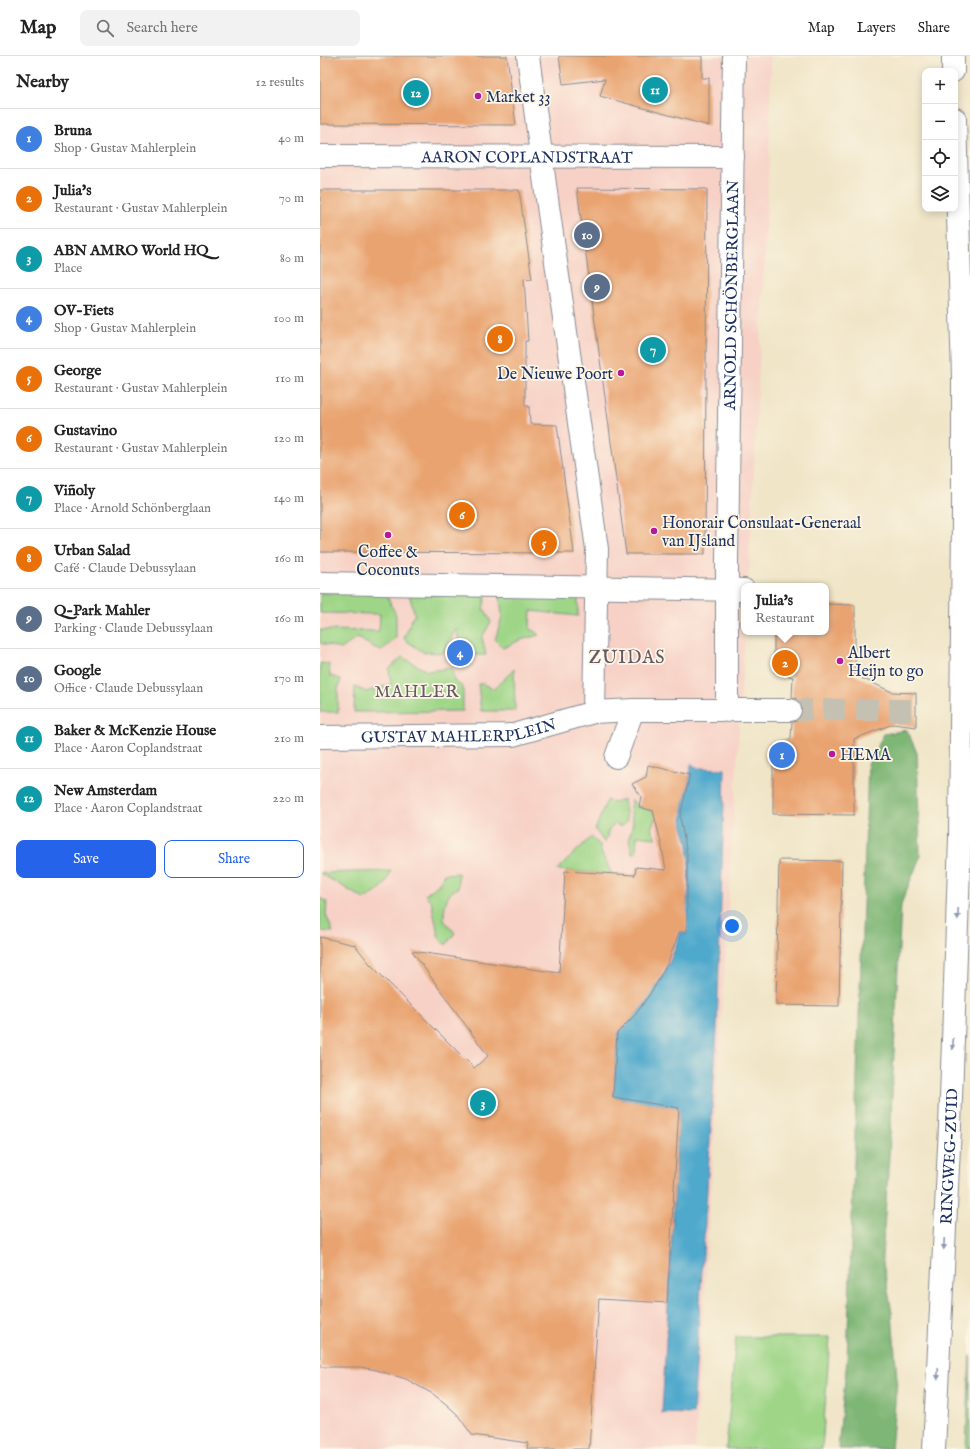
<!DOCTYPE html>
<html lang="en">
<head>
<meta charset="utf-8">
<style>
	:root { --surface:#fff; --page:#f2f2f2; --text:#222; --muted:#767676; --line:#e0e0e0; --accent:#2563eb }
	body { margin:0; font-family:"IM FELL English",serif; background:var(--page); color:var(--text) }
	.controls { position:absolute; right:12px; top:12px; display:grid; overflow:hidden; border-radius:8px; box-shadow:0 2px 10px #0003 }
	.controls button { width:36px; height:36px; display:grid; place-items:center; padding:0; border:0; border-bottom:1px solid var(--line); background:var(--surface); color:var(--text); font:20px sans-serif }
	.you { position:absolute; left:412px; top:870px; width:14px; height:14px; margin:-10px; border:3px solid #fff; border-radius:50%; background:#1a73e8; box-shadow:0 0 0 6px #1a73e833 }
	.badge { display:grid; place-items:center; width:26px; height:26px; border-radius:50%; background:var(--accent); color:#fff; font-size:13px; font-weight:700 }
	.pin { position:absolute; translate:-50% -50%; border:2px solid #fff; box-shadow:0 1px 4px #0006 }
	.popup { position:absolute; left:421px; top:527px; width:88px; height:52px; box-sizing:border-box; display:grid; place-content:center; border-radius:8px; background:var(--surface); filter:drop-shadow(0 1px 3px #0005); font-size:13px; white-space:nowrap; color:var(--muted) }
	.popup b { font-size:15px; color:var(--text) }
	.popup::after { content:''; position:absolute; left:50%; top:100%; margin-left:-8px; border:8px solid transparent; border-top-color:var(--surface) }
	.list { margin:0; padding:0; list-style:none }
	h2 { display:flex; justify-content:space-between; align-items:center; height:52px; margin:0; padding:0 16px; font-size:17px }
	h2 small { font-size:13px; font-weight:400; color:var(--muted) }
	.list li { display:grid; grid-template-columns:26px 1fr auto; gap:12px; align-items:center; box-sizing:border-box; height:60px; padding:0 16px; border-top:1px solid var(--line) }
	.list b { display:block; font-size:15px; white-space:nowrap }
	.list p { margin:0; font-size:13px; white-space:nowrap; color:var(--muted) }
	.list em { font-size:13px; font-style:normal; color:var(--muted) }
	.actions { display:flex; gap:8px; padding:12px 16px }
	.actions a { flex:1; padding:9px 0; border:1px solid var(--accent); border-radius:8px; text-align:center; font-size:14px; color:var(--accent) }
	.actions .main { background:var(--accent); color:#fff }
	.icon { flex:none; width:22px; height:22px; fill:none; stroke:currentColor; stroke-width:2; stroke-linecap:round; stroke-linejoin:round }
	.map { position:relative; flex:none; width:650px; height:1393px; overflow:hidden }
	header { display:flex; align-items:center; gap:24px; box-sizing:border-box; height:56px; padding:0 20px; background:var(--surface); border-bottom:1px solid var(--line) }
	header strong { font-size:19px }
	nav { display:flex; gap:22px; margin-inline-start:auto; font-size:14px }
	.search { width:280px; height:36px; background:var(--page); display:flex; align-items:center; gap:10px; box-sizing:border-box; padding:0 14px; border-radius:8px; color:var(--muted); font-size:15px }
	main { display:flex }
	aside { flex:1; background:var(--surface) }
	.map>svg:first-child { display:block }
	.built { fill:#f7d1c6 }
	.green { fill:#9ed587; stroke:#5c8272 }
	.forest { fill:#7eb674; stroke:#4c7269 }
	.water { fill:#4fa9cc; stroke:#356c95 }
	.building { fill:#e9a370 }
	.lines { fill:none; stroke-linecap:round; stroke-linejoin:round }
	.minor-tunnel { stroke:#c5c1b2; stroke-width:22; stroke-dasharray:22 11; stroke-linecap:butt }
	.minor-casing { stroke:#868a92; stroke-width:24 }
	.highway-casing { stroke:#868a92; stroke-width:24 }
	.minor { stroke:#fff; stroke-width:22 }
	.highway { stroke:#fff; stroke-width:22 }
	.oneway { fill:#8d97ae }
	.poi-dot { fill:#b5179e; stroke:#fcf5e5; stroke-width:1.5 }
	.labels { text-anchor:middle; stroke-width:3.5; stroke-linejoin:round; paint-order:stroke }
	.poi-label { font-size:16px; fill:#1b2f5e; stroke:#fcf5e5; text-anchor:start }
	.street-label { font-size:16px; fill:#1b2f5e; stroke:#fcf5e5 }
	.neighbourhood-label { font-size:17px; letter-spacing:1px; fill:#635864; stroke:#fcf5e5 }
	.quarter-label { font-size:18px; letter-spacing:1px; fill:#635864; stroke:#fcf5e5 }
</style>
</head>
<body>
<header>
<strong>Map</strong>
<div class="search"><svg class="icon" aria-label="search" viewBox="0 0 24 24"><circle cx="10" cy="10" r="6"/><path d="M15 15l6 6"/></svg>Search here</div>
<nav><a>Map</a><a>Layers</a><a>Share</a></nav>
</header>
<main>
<aside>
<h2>Nearby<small>12 results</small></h2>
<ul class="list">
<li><span class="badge" style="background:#3f7fe0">1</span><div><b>Bruna</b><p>Shop · Gustav Mahlerplein</p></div><em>40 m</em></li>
<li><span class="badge" style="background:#e8710a">2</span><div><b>Julia's</b><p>Restaurant · Gustav Mahlerplein</p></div><em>70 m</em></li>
<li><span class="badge" style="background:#0f9aa8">3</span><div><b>ABN AMRO World HQ</b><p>Place</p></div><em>80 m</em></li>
<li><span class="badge" style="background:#3f7fe0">4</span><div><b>OV-Fiets</b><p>Shop · Gustav Mahlerplein</p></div><em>100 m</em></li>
<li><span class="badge" style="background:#e8710a">5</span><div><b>George</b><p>Restaurant · Gustav Mahlerplein</p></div><em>110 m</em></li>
<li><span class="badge" style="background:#e8710a">6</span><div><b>Gustavino</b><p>Restaurant · Gustav Mahlerplein</p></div><em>120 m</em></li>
<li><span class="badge" style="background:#0f9aa8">7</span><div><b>Viñoly</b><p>Place · Arnold Schönberglaan</p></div><em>140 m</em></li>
<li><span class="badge" style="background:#e8710a">8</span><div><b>Urban Salad</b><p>Café · Claude Debussylaan</p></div><em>160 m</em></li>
<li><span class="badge" style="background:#5c6f8a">9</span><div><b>Q-Park Mahler</b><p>Parking · Claude Debussylaan</p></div><em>160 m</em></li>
<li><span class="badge" style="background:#5c6f8a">10</span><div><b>Google</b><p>Office · Claude Debussylaan</p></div><em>170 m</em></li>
<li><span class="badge" style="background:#0f9aa8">11</span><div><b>Baker &amp; McKenzie House</b><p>Place · Aaron Coplandstraat</p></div><em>210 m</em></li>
<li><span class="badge" style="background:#0f9aa8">12</span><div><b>New Amsterdam</b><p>Place · Aaron Coplandstraat</p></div><em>220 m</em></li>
</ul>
<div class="actions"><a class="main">Save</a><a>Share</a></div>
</aside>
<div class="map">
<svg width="650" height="1393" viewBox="0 0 650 1393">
	<rect width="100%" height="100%" fill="#fcf5e5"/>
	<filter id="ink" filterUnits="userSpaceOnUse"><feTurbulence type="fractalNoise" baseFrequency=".025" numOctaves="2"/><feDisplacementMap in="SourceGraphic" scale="8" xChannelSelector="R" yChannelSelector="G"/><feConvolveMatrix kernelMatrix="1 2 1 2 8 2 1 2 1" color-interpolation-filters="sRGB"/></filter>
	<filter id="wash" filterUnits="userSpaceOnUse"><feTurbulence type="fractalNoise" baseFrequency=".012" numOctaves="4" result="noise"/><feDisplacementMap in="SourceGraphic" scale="16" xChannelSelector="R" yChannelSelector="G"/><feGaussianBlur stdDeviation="0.9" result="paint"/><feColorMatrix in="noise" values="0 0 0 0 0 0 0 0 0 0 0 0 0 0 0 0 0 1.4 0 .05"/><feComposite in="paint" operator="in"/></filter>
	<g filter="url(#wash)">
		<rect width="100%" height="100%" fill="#f0e5c7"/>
		<polygon class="built" points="0,0 451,0 449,110 430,492 428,530 424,530 425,576 375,1393 0,1393"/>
		<g class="green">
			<polygon points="0,537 66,538 76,559 76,582 61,595 37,582 21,593 0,587 0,574 59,575 60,558 0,557"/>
			<polygon points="89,538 166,539 163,554 165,554 171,566 162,581 166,599 143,599 136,573 123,597 103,596 84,583 93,560 95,560 95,559"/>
			<polygon points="180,540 258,542 258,560 211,555 210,572 219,579 200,584 183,592 175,584 182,561"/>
			<polygon points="82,601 107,615 132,612 134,625 143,631 143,655 34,656 35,631 46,636 71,628 69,613"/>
			<polygon points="0,607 9,608 10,620 21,623 18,633 18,656 0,656"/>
			<polygon points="194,613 195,655 161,655 158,628 163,628 174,633"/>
			<polygon points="304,743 307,765 303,770 298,770 296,767 289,774 285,787 275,774 287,744 294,747"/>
			<polygon points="312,744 319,751 333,755 335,762 331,773 336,782 317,780 316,796 312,797 309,782 313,767 310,752"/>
			<polygon points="271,781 280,789 280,794 292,818 237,814"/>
			<path d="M 71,815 C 64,832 60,835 44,843 L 0,817 Z"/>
			<path d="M 138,817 L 138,832 C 125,838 124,851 124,864 L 135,877 L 126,889 L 119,882 L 111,845 L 105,839 L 118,829 L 124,818 Z"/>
			<polygon points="0,842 7,846 6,859 13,876 0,875"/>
			<polygon points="416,1281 510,1281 502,1393 406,1393"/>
			<polygon points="650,1300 650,1393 646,1393"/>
		</g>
		<polygon class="forest" points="587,674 597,697 600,801 581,848 569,1101 562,1201 572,1257 577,1324 571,1393 518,1393 527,1304 548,708 564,678"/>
		<path class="water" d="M 371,708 L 378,712 L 405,713 L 397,973 L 373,1358 L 342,1357 L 359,1053 L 293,1041 L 298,977 C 341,938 371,875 369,816 C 369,807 369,797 368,788 C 366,780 362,770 362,762 C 363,744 371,727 371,708 Z"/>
		<g id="blocks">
			<g class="building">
				<polygon points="0,0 187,0 196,69 0,68"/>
				<polygon points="239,0 382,0 382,22 389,22 389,70 280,40 285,23 243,28"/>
				<polygon points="257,132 387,133 385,498 306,498"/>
				<polygon points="0,134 199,134 212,223 204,222 208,285 205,285 205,350 209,350 210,368 237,369 254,497 0,496"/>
				<polygon points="506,548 535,549 535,619 572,636 596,637 596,671 573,668 534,683 534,759 453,758 453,691 471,682 472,666 477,665 481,661 482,654 481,647 477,643 472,642 473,621 454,616 454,576 506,576"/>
				<polygon points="328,709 370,719 360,761 367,798 367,876 359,876 349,904 334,932 316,958 297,977 293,1041 359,1052 347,1247 279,1243 269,1393 207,1393 208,1387 152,1379 137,1358 126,1348 113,1338 86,1323 56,1314 40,1311 0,1311 0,881 35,889 50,908 154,1012 168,1000 92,895 239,917 245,815 315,819 316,811 346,814 341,786 333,755 319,751 321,740 312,728 326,721"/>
				<polygon points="459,804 522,805 519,950 456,949"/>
			</g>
		</g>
	</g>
	<g filter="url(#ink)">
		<use href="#blocks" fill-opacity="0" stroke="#868a92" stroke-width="1"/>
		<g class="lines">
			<polyline class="minor-tunnel" points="470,654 592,654"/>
			<defs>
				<g id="minor">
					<polyline points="208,0 226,136 277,493 274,656 313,654 470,654"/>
					<path id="s1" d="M 0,100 L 413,101"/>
					<polyline points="0,527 424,534"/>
					<path id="s2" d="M 407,655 L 407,505 L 414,0"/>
					<path id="s3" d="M 0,681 L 193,679 L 274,656"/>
					<polyline points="296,701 313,654"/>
				</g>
				<g id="highway">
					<polyline points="633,0 633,15"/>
					<path id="s4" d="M 614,1393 L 630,1071 L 640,782 L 643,466 L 643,320 L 635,63"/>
				</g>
			</defs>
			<use href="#minor" class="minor-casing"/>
			<use href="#highway" class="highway-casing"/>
			<use href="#minor" class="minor"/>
			<use href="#highway" class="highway"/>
		</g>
		<defs><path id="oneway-solid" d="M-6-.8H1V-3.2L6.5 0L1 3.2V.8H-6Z"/></defs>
		<g class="oneway">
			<use href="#oneway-solid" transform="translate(638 858) rotate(92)"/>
			<use href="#oneway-solid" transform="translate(633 988) rotate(92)"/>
			<use href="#oneway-solid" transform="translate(624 1188) rotate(93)"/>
			<use href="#oneway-solid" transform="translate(618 1318) rotate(93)"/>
		</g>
	</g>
	<g class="poi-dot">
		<circle cx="158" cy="40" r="4"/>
		<circle cx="301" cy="317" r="4"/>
		<circle cx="334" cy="475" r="4"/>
		<circle cx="68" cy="479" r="4"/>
		<circle cx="520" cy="605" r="4"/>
		<circle cx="512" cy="698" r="4"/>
	</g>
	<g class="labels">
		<g class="poi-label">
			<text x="166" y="46">Market 33</text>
			<text x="293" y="323" text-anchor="end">De Nieuwe Poort</text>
			<text x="342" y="472">Honorair Consulaat-Generaal<tspan x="342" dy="18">van IJsland</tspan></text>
			<text x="68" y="501" text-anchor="middle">Coffee &amp;<tspan x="68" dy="18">Coconuts</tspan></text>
			<text x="528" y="602">Albert<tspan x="528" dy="18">Heijn to go</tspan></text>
			<text x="520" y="704">HEMA</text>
		</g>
		<g class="street-label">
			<text dy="6" stroke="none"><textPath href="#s1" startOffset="207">AARON COPLANDSTRAAT</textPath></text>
			<text dy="6" stroke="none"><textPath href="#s2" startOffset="416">ARNOLD SCHÖNBERGLAAN</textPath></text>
			<text dy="6" stroke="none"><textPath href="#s3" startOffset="139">GUSTAV MAHLERPLEIN</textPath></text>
			<text dy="6" stroke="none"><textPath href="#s4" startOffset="293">RINGWEG-ZUID</textPath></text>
		</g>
		<g class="neighbourhood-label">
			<text x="97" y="641">MAHLER</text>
		</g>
		<g class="quarter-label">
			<text x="307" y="607">ZUIDAS</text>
		</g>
	</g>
</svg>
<div class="controls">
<button>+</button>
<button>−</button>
<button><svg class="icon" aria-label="locate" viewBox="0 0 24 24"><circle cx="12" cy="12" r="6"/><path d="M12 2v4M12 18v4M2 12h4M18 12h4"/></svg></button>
<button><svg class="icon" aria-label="layers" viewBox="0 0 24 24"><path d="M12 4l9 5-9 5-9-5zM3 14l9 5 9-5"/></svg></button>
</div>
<div class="you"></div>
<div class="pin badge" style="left:462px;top:699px;background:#3f7fe0">1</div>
<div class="pin badge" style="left:465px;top:607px;background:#e8710a">2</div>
<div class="popup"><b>Julia's</b>Restaurant</div>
<div class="pin badge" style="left:163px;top:1047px;background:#0f9aa8">3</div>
<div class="pin badge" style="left:140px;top:597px;background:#3f7fe0">4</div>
<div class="pin badge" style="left:224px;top:487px;background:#e8710a">5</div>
<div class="pin badge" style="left:142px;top:459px;background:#e8710a">6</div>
<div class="pin badge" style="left:333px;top:294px;background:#0f9aa8">7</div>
<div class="pin badge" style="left:180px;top:283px;background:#e8710a">8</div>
<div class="pin badge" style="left:277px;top:231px;background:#5c6f8a">9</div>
<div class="pin badge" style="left:267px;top:179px;background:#5c6f8a">10</div>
<div class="pin badge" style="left:335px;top:34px;background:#0f9aa8">11</div>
<div class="pin badge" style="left:96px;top:37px;background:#0f9aa8">12</div>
</div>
</main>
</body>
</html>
